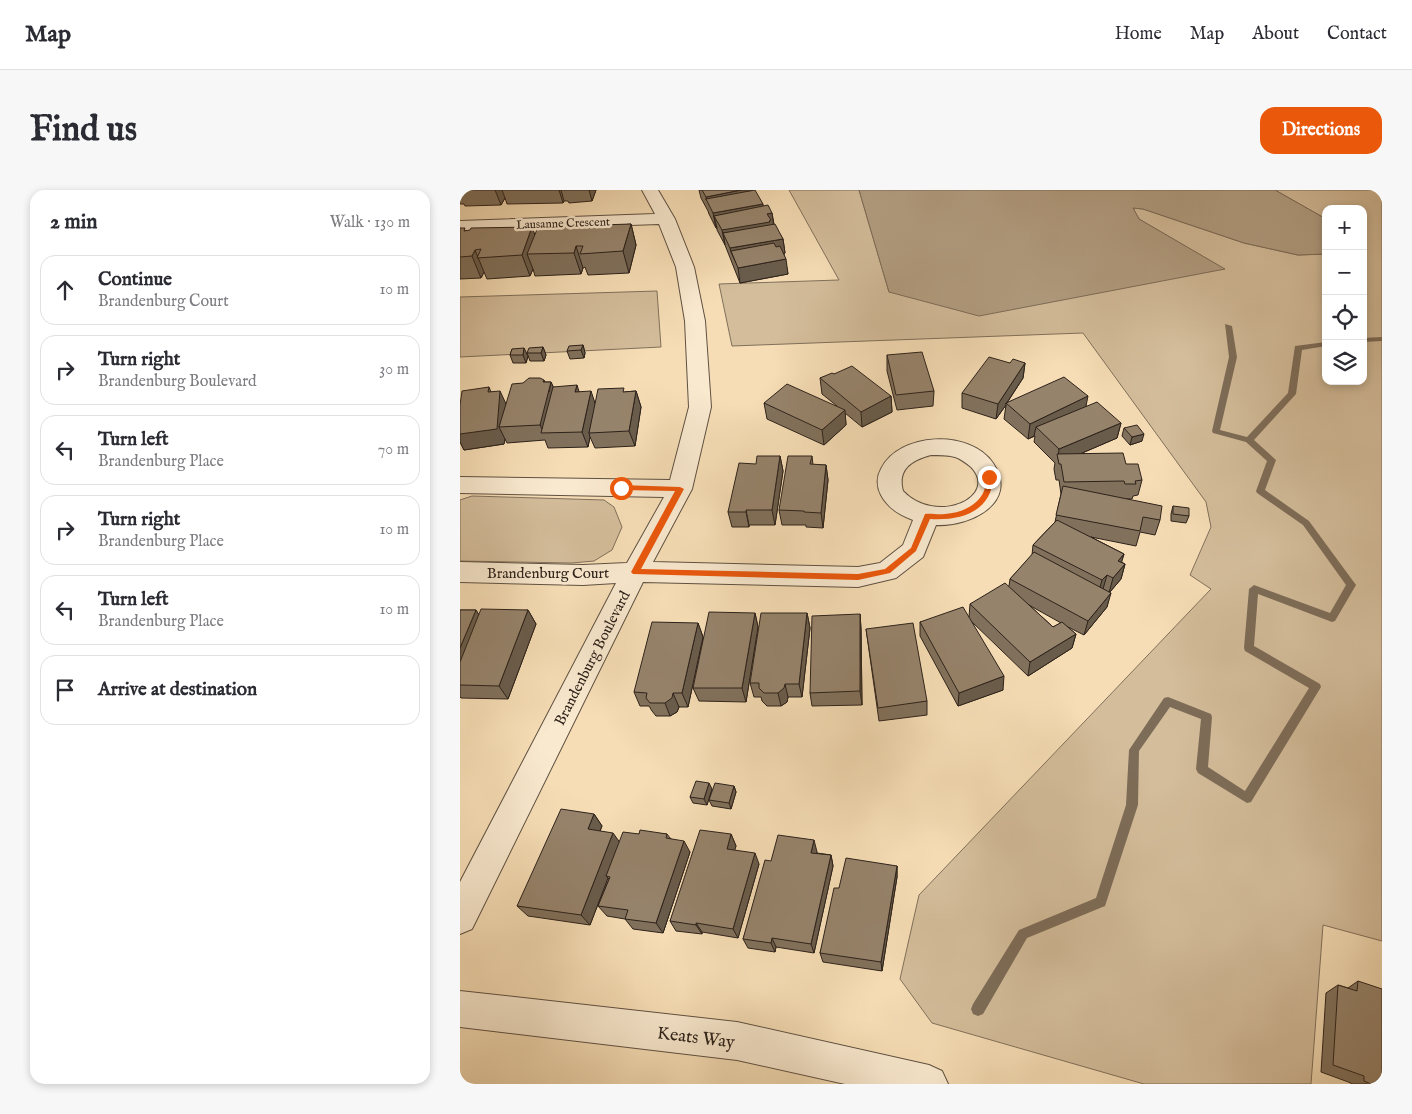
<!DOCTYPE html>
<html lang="en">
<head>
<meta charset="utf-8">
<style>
	:root { --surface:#fff; --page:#f7f7f7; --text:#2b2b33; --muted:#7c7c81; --line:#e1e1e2; --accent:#ea580c }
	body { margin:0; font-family:"IM FELL English",serif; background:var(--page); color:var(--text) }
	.controls { position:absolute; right:15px; top:15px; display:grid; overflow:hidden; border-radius:10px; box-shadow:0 2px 8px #0003 }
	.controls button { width:45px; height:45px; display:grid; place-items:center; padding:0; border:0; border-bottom:1px solid var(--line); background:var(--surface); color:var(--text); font:25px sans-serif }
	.stop { position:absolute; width:15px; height:15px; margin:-11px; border:4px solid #ea580c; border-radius:50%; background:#fff }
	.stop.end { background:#ea580c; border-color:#fff; box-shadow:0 1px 5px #0008 }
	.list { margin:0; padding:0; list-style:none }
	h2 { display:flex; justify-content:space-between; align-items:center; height:65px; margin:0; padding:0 20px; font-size:21px }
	h2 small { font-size:16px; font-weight:400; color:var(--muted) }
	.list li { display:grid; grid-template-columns:32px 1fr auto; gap:15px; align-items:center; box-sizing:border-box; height:70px; margin:0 10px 10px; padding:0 10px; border:1px solid var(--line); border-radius:15px }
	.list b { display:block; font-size:19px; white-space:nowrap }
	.list p { margin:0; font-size:16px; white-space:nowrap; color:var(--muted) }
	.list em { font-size:16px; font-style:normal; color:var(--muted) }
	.icon { flex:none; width:28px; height:28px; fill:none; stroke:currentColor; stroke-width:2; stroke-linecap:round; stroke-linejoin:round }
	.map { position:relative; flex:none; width:922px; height:894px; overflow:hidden; border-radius:15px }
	header { display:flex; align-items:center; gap:30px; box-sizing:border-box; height:70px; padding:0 25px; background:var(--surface); border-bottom:1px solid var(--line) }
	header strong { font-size:24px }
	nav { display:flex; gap:28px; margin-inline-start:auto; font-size:18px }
	.intro { display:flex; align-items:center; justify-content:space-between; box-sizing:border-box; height:120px; padding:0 30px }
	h1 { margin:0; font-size:35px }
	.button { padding:12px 22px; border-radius:15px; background:var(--accent); color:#fff; font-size:18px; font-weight:700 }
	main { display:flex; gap:30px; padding:0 30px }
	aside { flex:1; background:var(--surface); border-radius:15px; box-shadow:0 2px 8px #0003 }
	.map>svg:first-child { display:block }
	.green { fill:#d4bd9b; stroke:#80705b }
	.water { fill:#b29d81; stroke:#7d6c58 }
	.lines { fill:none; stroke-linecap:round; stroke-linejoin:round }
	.stream { fill:#7d6c58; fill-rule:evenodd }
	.minor-casing { stroke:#5f5142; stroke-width:2 }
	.minor { fill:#f9e9cf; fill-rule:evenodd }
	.wall { fill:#81715c; stroke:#2d221b; fill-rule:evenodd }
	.shaded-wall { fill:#695c4b; stroke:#2d221b }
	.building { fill:#96836b; stroke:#2d221b }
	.route { fill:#ea580c }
	.labels { text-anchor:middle; stroke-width:5; stroke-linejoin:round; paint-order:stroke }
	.far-street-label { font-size:12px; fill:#2d221b; stroke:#f9e9cf }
	.street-label { font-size:15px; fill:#2d221b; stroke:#f9e9cf }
	.near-street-label { font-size:18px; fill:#2d221b; stroke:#f9e9cf }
</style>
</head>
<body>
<header>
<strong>Map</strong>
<nav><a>Home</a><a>Map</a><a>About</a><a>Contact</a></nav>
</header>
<div class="intro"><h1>Find us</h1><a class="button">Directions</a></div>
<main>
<aside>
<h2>2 min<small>Walk · 130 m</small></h2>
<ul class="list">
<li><svg class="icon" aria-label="ahead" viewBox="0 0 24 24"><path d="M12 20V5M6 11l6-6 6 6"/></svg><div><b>Continue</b><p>Brandenburg Court</p></div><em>10 m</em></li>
<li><svg class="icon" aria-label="right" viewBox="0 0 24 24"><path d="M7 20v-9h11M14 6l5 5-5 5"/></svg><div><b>Turn right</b><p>Brandenburg Boulevard</p></div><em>30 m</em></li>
<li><svg class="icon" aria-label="left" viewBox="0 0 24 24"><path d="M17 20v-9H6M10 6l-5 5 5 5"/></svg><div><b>Turn left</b><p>Brandenburg Place</p></div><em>70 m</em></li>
<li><svg class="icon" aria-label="right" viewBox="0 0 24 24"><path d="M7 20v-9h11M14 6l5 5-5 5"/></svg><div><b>Turn right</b><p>Brandenburg Place</p></div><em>10 m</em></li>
<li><svg class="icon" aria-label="left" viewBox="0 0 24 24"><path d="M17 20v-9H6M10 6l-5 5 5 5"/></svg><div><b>Turn left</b><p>Brandenburg Place</p></div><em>10 m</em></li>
<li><svg class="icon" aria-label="arrive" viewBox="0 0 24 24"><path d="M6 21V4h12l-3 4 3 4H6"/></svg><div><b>Arrive at destination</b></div></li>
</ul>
</aside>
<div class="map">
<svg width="922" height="894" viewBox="0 0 922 894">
	<rect width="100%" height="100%" fill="#f6ddb5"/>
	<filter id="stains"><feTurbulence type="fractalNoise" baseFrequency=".004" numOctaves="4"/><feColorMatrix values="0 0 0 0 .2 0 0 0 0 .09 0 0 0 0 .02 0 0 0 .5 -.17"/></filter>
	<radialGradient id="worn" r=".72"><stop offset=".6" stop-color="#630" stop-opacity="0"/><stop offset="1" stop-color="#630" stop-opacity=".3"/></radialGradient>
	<g class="green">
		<polygon points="329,0 399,0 429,102 764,79 679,29 673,18 683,19 784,53 838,65 866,64 866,191 903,191 903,19 866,19 866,29 815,0 922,0 922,751 863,735 851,894 684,894 472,833 440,789 459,705 751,399 730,385 751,337 746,312 623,143 272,156 259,94 379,90"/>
		<polygon points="197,101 201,157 0,167 0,107"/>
		<polygon points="12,306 144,310 154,317 162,337 152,360 134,371 112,373 0,371 0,310"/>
	</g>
	<polygon class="water" points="399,0 815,0 866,29 866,64 838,65 784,53 683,19 673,18 679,29 765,79 519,126 429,102"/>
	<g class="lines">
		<g class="stream">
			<polygon points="765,134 772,136 777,167 760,240 787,247 828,203 835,156 866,152 866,156 842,160 836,204 794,250 816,270 805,300 849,331 896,395 875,431 872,432 798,404 794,456 860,494 861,497 791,612 787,613 738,583 736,579 741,529 710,517 679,561 678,615 645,716 567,748 523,824 518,826 513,824 511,819 513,814 559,740 636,708 666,615 669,560 704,508 708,507 751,524 752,527 748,577 785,601 849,498 785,461 784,458 789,399 794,395 870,423 886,395 843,335 797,303 796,301 807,271 786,252 753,243 752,241 769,167"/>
			<polygon points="922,147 922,151 903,152 903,148"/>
		</g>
		<defs>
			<g id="minor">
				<path d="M 182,0 L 198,0 L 215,29 L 234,77 L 245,131 L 251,217 L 232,299 L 193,372 L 398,377 L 420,373 L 443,355 L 453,330 C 439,325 428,318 421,305 C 417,297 416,288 421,279 C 439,242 510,239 533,273 C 560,313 509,337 476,335 L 463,367 L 436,388 L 398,397 L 183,392 L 12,739 L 0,744 L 0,692 L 156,393 L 123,395 L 0,392 L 0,372 L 123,375 L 167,373 L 204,307 L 0,303 L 0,287 L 210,290 L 229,217 L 225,131 L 216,77 L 199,34 L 0,41 L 0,31 L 195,24 ZM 471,265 C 479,265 487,265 495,267 C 501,269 506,273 511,277 C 540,307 476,336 443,301 C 437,279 452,270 471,265 Z"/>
				<polygon points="0,801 277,832 469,875 482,881 488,894 385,894 277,870 0,837"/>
			</g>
		</defs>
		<use href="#minor" class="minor-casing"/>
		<use href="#minor" class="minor"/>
	</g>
	<g class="wall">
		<polygon points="0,0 136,0 132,11 109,13 108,11 104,11 103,13 47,14 45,8 41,15 5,16 4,14 0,14"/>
		<polygon points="239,0 291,0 303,16 312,23 314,34 323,49 325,63 324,64 328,84 280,93 265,55 257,40 257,38 256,38 249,24 248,21 241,8"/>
		<polygon points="171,34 176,55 169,83 128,85 125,77 123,78 121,84 75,86 73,79 70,86 27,89 24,82 21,88 0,89 0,38 6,41 75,44"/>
		<polygon points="123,155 125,163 124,168 110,169 107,161"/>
		<polygon points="83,157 86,165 84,171 70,171 67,163"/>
		<polygon points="52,159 68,166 66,173 53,173 50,165"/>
		<polygon points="427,165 474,201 473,216 437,220 427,181"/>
		<path d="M 550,173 L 565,173 L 563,188 L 547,213 L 626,216 L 661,233 L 657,248 L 622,263 L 666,274 L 682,290 L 678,305 L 673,306 L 672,309 L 667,309 L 700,330 L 695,345 L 680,342 L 676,356 L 631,347 L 664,364 L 661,372 L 665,374 L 661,389 L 650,402 L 647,417 L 624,445 L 606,436 L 616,444 L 612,458 L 568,486 L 511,431 L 543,500 L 498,516 L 460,446 L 460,432 L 509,427 L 510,414 L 549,396 L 550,389 L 572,365 L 573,355 L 595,332 L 601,304 L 599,290 L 596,290 L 594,279 L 595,273 L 574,252 L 575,246 L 568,249 L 544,229 L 546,215 L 536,229 L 502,218 L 502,203 ZM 569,415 L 576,419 L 601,433 L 593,437 Z"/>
		<polygon points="374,184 431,206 432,222 402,237 385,223 386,235 364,255 307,229 304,213 377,216 362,204 360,188"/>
		<polygon points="85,192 91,192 93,197 119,202 135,213 165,202 176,201 181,217 175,256 135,258 130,247 128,257 88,258 85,250 47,253 45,249 44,254 4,260 0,252 0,215 29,197 31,202 46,214"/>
		<polygon points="664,238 682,251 670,255 662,246"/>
		<polygon points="320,266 323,281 315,335 289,335 289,337 272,337 268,322 296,274"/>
		<polygon points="352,266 353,275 366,275 368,290 363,338 346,337 346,335 322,335 319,320"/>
		<polygon points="713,316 729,326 726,333 711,331 711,324"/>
		<polygon points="0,420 16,420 19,425 68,420 76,434 48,509 1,508 0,507"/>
		<polygon points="295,423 298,437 286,512 239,511 233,498"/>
		<polygon points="347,423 350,438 342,507 328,507 327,512 321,516 307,516 302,511 301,507 294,507 290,493"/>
		<polygon points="400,424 401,439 402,515 352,516 350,503"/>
		<polygon points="238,433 243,447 228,517 219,517 217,522 210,526 196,526 192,521 189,516 180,516 174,502"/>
		<polygon points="406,439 467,511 467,525 419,531 408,453"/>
		<polygon points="274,596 276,602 271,619 252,616 249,610"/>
		<polygon points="252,599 247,615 233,613 230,607"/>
		<polygon points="134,624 142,636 140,641 159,652 179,644 207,644 210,648 230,662 203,743 173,739 165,729 147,726 138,716 149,689 148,688 130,735 68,726 57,716"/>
		<polygon points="271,644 276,656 274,660 299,674 278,748 242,742 242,744 216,741 210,731"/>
		<polygon points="357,662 357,663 371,665 373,676 354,763 316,757 315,762 288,758 283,749 311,671"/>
		<polygon points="437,676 437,687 422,781 363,772 360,763 379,698"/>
		<polygon points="898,791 922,894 891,894 891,893 861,882 866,803 878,795 888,798"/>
	</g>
	<g class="shaded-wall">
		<polygon points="35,0 42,0 45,8 41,15"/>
		<polygon points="99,0 101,0 104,11 103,13"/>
		<polygon points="129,0 136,0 132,11"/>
		<polygon points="281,0 291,0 291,2 246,10 246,7"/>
		<polygon points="303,14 305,28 254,26 257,38 256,38 253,23"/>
		<polygon points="312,23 314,38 263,43 265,55 262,40 307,24"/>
		<polygon points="171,34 176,55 169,83 163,61"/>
		<polygon points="72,37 80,58 67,64 73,79 70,86 62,65"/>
		<polygon points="323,49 325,63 276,73 271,62 270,58"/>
		<polygon points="116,56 123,78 121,84 114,63"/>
		<polygon points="15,60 24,82 21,88 12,66"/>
		<polygon points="326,69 328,84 280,93 278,78"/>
		<polygon points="123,155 125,163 124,168 121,160"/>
		<polygon points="83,157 86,165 84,171 81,163"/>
		<polygon points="64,158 68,166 66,173 63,165"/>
		<polygon points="565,173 563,188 546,214 546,213 546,215 536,229 538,214"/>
		<polygon points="84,190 89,202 91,192 98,207 84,243 80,235"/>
		<polygon points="117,195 122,211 115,202"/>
		<polygon points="40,201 47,216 39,237 45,249 44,254 4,260 0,252 0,244"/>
		<polygon points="131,201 136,216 129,243 130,247 128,257 122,242"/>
		<polygon points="176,201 181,217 175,256 169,241"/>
		<polygon points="431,206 432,222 402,237 401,222"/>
		<polygon points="628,206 625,221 576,237 574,246 568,249 570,234"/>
		<polygon points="385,220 386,235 364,255 362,240"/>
		<polygon points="661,233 657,248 599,273 598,268 599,259"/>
		<polygon points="684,244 682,251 670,255 672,247"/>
		<polygon points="320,266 323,281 315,335 312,320"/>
		<polygon points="366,275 368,290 363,338 361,323"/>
		<polygon points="286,320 289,335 289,337 286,322"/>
		<polygon points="664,364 660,378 658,371"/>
		<polygon points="665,374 661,389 649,403 653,388"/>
		<polygon points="647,385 643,399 638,405 642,390"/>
		<polygon points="651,403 647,417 624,445 628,431"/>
		<polygon points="16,420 25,435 0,495 0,458"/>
		<polygon points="68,420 76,434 48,509 39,496"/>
		<polygon points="295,423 298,437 286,512 282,498"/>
		<polygon points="347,423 350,438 342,507 339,494"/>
		<polygon points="400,424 401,439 402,515 400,501"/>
		<polygon points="238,433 243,447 228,517 222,503"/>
		<polygon points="616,444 612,458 568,486 570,472"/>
		<polygon points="544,486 543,500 498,516 499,503"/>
		<polygon points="325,494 328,507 327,512 321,516 318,503"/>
		<polygon points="213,503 219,517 217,522 210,526 205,513"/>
		<polygon points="249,593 252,599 247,615 244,609"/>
		<polygon points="274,596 276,602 271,619 269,613"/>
		<polygon points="134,624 142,636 136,651 128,639"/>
		<polygon points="153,643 161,654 146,686 148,688 130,735 121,725"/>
		<polygon points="271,644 276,656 272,670 267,659"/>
		<polygon points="354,650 357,662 354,674 351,663"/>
		<polygon points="224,651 230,662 203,743 196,733"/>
		<polygon points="295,663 299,674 278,748 273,739"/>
		<polygon points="371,665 373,676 354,763 351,754"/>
		<polygon points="437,676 437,687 422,781 421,772"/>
		<polygon points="236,733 242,742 242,744 236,735"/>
		<polygon points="312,748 316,757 315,762 311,753"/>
	</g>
	<g class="building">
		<polygon points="242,0 281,0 246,7"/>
		<polygon points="295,0 303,14 253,23 246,9"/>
		<polygon points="308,15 312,23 307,24 311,30 309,31 310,32 262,40 254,26"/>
		<polygon points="171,34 163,61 120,64 123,56 116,56 114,63 67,64 78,37"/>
		<polygon points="315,34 323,49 270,58 263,43"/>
		<polygon points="72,37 62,65 17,68 21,59 15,60 12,66 0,67 0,38 5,38 4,41 10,40 11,38"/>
		<polygon points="314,53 316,57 320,56 326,69 278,78 271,61"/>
		<polygon points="123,155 121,160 107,161 109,156"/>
		<polygon points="83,157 81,163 67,163 69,158"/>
		<polygon points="64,158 63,165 50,165 52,159"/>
		<polygon points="462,162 474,201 436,205 427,165"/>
		<polygon points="529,167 550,173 553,169 565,173 538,214 502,203"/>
		<polygon points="392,176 431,206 401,222 360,188 372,183 374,184"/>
		<polygon points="604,187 628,206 570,234 546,213"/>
		<polygon points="69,188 80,188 84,190 83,192 91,192 80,235 39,237 52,194 63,193"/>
		<polygon points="327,194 385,220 362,240 304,213"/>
		<polygon points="117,195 115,202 131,201 122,242 81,243 93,197"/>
		<polygon points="29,197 28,202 40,201 37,239 0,244 0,215 2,201"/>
		<polygon points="164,198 163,202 176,201 169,241 129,243 138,199"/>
		<polygon points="637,212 661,233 599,259 576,237"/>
		<polygon points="677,235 684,244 672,247 664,238"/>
		<polygon points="663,263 666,274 678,274 682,290 675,291 676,294 665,294 664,291 604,292 601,274 599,274 597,264"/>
		<polygon points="297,266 320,266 312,320 286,320 286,322 268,322 279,273 296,274"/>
		<polygon points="328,266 352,266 350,274 366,275 361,323 344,322 344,321 319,320"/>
		<polygon points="603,296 702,316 700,330 683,327 680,341 596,325"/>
		<polygon points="713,316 729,318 729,326 713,324"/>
		<polygon points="597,330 664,364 658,371 665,374 653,388 647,385 642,390 573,355"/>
		<polygon points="574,362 651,403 628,431 550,389"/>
		<polygon points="545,393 593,437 602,432 616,444 570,472 510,414"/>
		<polygon points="503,417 544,486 499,503 460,432"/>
		<polygon points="21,419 68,420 39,496 0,495 0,472"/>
		<polygon points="0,420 16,420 0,458"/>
		<polygon points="249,422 295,423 282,498 233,498"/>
		<polygon points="301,423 347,423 339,494 325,494 324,498 318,503 304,503 299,498 299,493 290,493"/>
		<polygon points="400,424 400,501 350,503 352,426"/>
		<polygon points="192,432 238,433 222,503 213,503 212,508 205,513 190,513 186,508 187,503 174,502"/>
		<polygon points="453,433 467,511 418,518 406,439"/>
		<polygon points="236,591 249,593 244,609 230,607"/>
		<polygon points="255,593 274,596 269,613 249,610"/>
		<polygon points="101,619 134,624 128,639 153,643 121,725 57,716"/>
		<polygon points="180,640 207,644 206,648 224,651 196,733 165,729 168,720 138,716 150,687 146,686 163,642 179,644"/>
		<polygon points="240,640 271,644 267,659 295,663 273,739 236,733 236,735 210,731"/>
		<polygon points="318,645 354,650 351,663 371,665 351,754 312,748 311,753 283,749 305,670 311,671"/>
		<polygon points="386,668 437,676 421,772 360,763 374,698 379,698"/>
		<polygon points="898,791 922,799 922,894 911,894 904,891 904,886 873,875 878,795 897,801"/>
	</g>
	<path class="route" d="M 527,286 L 533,287 C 532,322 500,331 470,329 L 456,361 L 430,383 L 398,390 L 173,384 L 171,382 L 215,301 L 161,300 L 158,298 L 161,295 L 220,297 L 224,299 L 181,379 L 398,384 L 425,379 L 451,358 L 465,324 C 471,323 478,325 485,324 C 500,323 518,316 524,301 C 526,296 525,291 527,286 Z"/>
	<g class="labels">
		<g class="far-street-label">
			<text transform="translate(103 33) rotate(-2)" y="4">Lausanne Crescent</text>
		</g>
		<g class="street-label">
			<text x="88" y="388">Brandenburg Court</text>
			<text transform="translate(132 468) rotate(-63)" y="5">Brandenburg Boulevard</text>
		</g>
		<g class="near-street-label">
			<text transform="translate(236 847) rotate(7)" y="6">Keats Way</text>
		</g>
	</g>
	<rect width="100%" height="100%" filter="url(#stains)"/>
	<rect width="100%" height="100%" fill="url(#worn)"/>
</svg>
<div class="controls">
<button>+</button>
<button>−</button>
<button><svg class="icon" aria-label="locate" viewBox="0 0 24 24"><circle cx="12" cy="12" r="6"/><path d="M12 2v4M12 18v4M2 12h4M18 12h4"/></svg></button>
<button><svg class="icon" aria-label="layers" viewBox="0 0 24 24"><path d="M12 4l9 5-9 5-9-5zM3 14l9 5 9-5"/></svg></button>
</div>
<div class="stop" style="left:161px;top:298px"></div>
<div class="stop end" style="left:529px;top:287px"></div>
</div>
</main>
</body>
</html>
